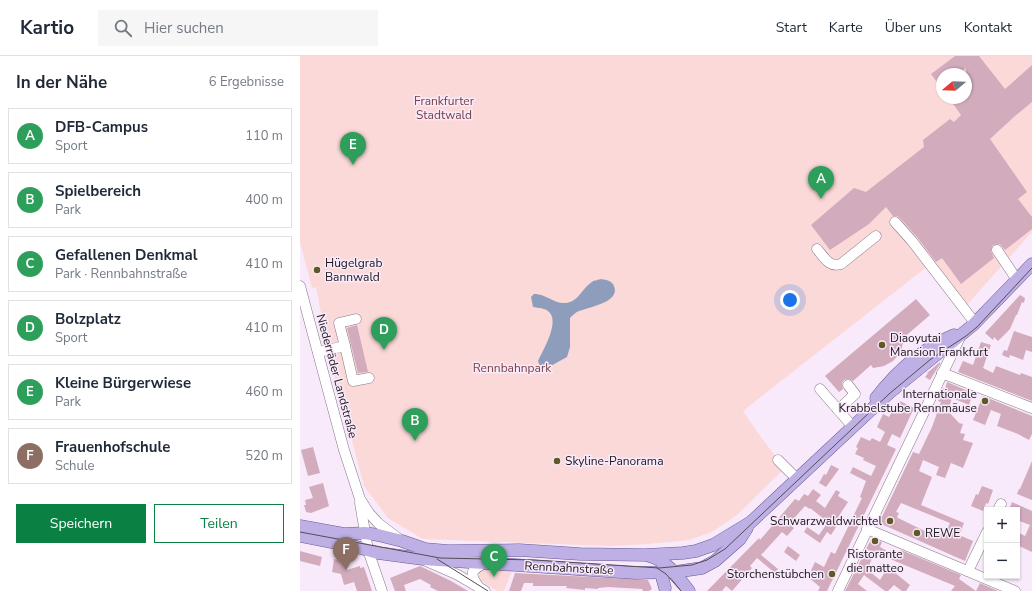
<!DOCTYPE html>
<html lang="de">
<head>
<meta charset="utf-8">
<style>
	:root { --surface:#fff; --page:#f6f6f7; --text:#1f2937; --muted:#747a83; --line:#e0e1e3; --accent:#0b8043 }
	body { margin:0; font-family:"Nunito Sans",sans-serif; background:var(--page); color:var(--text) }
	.controls { position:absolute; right:12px; bottom:12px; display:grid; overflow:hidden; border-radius:0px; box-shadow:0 1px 3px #0004 }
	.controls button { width:36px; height:36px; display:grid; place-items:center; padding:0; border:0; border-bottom:1px solid var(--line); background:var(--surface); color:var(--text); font:20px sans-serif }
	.compass { position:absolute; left:636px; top:12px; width:36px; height:36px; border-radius:50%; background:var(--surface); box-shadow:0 1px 3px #0004; rotate:251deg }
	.you { position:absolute; left:490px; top:244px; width:14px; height:14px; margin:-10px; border:3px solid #fff; border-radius:50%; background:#1a73e8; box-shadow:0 0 0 6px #1a73e833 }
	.badge { display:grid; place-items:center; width:26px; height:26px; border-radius:50%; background:var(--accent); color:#fff; font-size:13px; font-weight:700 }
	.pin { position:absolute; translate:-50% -33px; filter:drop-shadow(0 1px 2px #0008) }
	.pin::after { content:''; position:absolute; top:21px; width:14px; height:12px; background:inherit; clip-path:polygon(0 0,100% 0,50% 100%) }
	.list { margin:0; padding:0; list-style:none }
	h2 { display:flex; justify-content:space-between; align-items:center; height:52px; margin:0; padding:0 16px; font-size:17px }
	h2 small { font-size:13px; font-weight:400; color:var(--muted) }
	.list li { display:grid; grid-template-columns:26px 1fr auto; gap:12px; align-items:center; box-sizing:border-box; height:56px; margin:0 8px 8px; padding:0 8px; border:1px solid var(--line); border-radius:0px }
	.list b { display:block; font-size:15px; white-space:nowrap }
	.list p { margin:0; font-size:13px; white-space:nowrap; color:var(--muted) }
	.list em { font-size:13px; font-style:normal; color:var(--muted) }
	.actions { display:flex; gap:8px; padding:12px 16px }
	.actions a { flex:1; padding:9px 0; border:1px solid var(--accent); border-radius:0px; text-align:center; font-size:14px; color:var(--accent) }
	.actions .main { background:var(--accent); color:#fff }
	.icon { flex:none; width:22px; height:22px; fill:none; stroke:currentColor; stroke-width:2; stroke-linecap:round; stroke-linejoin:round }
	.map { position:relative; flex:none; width:732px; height:535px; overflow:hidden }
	header { display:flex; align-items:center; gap:24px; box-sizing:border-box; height:56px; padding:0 20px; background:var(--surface); border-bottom:1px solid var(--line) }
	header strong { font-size:19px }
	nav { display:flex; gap:22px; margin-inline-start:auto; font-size:14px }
	.search { width:280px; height:36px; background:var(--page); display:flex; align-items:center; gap:10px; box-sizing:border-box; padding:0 14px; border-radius:0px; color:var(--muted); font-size:15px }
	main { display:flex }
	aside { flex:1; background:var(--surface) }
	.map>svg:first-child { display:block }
	.green { fill:#fad9d8; fill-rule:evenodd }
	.water { fill:#8f9dbd }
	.building { fill:#d2abbc; fill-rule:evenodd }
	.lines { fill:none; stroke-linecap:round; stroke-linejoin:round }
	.minor-casing { stroke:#867988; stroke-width:11 }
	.major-casing { stroke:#695994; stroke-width:13 }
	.minor { stroke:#fff; stroke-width:10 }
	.major { stroke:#beb0e5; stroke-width:12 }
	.tram { stroke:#544c55; stroke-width:1 }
	.poi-dot { fill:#5e5925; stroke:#f9eafb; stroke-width:1.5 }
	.labels { text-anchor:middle; stroke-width:3; stroke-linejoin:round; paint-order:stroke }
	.park-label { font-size:12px; fill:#794042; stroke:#f9eafb }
	.poi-label { font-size:12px; fill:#1c171d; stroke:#f9eafb; text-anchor:start }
	.street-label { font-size:12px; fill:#1c171d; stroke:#f9eafb }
</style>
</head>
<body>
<header>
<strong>Kartio</strong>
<div class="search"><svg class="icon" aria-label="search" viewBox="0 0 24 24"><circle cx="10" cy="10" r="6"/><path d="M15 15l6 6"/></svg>Hier suchen</div>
<nav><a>Start</a><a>Karte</a><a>Über uns</a><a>Kontakt</a></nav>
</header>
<main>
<aside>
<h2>In der Nähe<small>6 Ergebnisse</small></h2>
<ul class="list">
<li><span class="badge" style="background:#2e9e5b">A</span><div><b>DFB-Campus</b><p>Sport</p></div><em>110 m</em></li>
<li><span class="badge" style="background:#2e9e5b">B</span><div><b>Spielbereich</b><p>Park</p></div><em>400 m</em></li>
<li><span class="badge" style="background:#2e9e5b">C</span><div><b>Gefallenen Denkmal</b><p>Park · Rennbahnstraße</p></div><em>410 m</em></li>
<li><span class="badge" style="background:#2e9e5b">D</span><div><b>Bolzplatz</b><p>Sport</p></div><em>410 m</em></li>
<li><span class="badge" style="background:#2e9e5b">E</span><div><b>Kleine Bürgerwiese</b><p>Park</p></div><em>460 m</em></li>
<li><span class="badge" style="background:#8d6e63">F</span><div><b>Frauenhofschule</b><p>Schule</p></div><em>520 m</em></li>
</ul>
<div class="actions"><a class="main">Speichern</a><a>Teilen</a></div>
</aside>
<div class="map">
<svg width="732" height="535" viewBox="0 0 732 535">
	<rect width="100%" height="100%" fill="#f9eafb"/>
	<g class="green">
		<path d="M 0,0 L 732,0 L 732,176 L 666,250 L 633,206 L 443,355 L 463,384 L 485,412 L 437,459 L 412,476 L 389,484 L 348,488 L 309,490 L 123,483 L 88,462 L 64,430 L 28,294 L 16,231 L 12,232 L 0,186 ZM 642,18 L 666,18 L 666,42 L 642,42 Z"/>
		<polygon points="183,513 212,515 204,535 197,535 180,524 178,517"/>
	</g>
	<path class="water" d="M 301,223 C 307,224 312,225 314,230 C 321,247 287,251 277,256 C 275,257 272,260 270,262 L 270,291 L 267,301 L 247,312 L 240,310 L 238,305 C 243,294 261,265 248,255 C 244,252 239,252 233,251 L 231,241 L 234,238 C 245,237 254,248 265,247 C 278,247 282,232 292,226 C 294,224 299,224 301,223 Z"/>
	<g class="building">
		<polygon points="655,0 679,0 705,33 732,9 732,46 715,60 690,83 727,136 718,143 732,161 732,173 705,194 700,188 693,189 691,195 694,202 661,228 642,202 636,206 617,181 600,162 597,160 593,160 586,151 569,168 530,194 511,169 554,132 566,136 624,91 623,84 650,63 654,66 661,59 649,42 666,42 666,12 658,18 642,18 642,33 631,18"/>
		<polygon points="720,239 725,242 724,247 722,246 717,259 716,259 710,273 698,285 694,281 693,284 685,277"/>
		<polygon points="616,243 630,259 601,284 603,286 601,296 593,305 584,310 573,312 571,309 553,325 548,323 544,324 542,327 543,333 539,336 525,320"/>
		<polygon points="57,269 68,316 58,317 47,272"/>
		<polygon points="714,275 732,281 732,296 726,294 723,304 710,299 709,302 702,299 704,294 707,295"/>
		<polygon points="681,286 691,289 683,312 693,317 696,310 720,319 721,317 732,321 732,345 658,316 663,305 673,309"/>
		<polygon points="640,306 640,308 630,324 625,321 628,317 627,317"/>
		<path d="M 647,326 L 673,337 L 669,349 L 652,342 L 648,355 L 659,367 L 663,368 L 660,377 L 665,378 L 663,384 L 673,387 L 663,412 L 651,407 L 645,422 L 636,419 L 639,411 L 623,404 L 619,415 L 632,421 L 621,449 L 664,467 L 659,479 L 673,485 L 665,505 L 579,467 L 613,396 L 619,398 L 632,371 L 641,346 L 638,345 L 643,332 L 645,333 ZM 601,447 L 650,467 L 644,480 L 632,475 L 631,478 L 598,462 L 597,461 L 599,457 L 596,456 Z"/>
		<polygon points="683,340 732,360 732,378 729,384 718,378 697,370 701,358 691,354 685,369 673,364"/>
		<polygon points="600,345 614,352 600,382 592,378 587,389 596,393 527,535 518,535 520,531 508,521 515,506 524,511 531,496 535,498 562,442 560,441 566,425 550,417 553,411 571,420 576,410 563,404 564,402 555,398 558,392 556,391 561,381 570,385 572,382 580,386 585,376 577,371 583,358 589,361 594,352 596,354"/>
		<polygon points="13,391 20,417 8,420 1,394"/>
		<polygon points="732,405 732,444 717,438 719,433 720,433"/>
		<polygon points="531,409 539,413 526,431 519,427 524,418 526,419"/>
		<polygon points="23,427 29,450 11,457 6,456 4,449 6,449 5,444 13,442 9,431"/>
		<polygon points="682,430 693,434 688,448 686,447 683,455 671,450 676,438 678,439"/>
		<polygon points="513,433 521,439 516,445 525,452 536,434 540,436 538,440 548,446 533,469 536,471 531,479 527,476 520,487 504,476 507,471 519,479 528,466 510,452 510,453 505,450 489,468 494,472 487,480 482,476 461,499 478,513 475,517 457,502 450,510 452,512 432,535 426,530 422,535 407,535 459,482 460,484 495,443 499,445 504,438 508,440"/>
		<polygon points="712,446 732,455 732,496 717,489 717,476 725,480 730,469 717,464 717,454 709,454"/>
		<polygon points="572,482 582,486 580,491 598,501 601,494 661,519 659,523 676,535 680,527 698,535 651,535 655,530 566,493"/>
		<polygon points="488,490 500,499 496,505 484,496"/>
		<polygon points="566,494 573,500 568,512 569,513 568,514 580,524 588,511 610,529 606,535 602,535 594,529 588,535 585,535 564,519 558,528 567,535 545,535"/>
		<polygon points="0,495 22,501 20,510 0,505"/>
		<polygon points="34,503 44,506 47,514 60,510 60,512 64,511 72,535 57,535 54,526 44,529 41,518 32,516"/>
		<polygon points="120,510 151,525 168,535 138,535 130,531 131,529 120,523 104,529 106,535 95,535 90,522"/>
		<polygon points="215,517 348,524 352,533 349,535 343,535 342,533 308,531 298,532 298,533 285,532 285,534 266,532 267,530 233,530 233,527 224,527 221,535 209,535"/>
	</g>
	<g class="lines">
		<defs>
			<g id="minor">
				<polyline points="595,166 612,185 675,267"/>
				<path d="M 517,193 C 524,201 529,212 541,208 L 576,180"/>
				<polyline points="697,194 717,224"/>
				<polyline points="0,230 44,394 60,443 69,457 78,467 99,483"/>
				<polyline points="45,290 53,325 69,322"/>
				<polyline points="18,296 45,290 39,267 56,263"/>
				<polyline points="642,317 732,352"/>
				<polyline points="520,333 553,371"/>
				<polyline points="538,354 555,338 548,329"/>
				<polyline points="478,404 497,423"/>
				<polyline points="60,447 68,494 82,535"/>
				<polyline points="698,454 701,448"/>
				<polyline points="567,473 715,535"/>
				<polyline points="126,505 158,519 185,535"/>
				<polyline points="668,515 687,476"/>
				<path d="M 178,530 C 169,517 171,515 184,507"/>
				<polyline points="538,535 661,279"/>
			</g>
			<g id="major">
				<path d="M 576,342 C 596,316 623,292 654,279"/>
				<polyline points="0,470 44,478 65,477 78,479 102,485 125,493 148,495 219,494 280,498 345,499 383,497 396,495 413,489 451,466 589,337 673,269 732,208"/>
				<polyline points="0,480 57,491 78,497 123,503 336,517 375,516 402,512 415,505 440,483 447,472"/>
				<path d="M 349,500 C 368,505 377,520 389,535"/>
				<polyline points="364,510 362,521 365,532"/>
			</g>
		</defs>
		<use href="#minor" class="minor-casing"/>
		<use href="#major" class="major-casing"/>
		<use href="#minor" class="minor"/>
		<use href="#major" class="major"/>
		<g class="tram">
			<polyline points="0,476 140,502 235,504 359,512 392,509 407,504 425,493 589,338 631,303 666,280 677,271 732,212"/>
			<polyline points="137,503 188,535"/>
			<polyline points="357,512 366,518 381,535"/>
		</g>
	</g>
	<g class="poi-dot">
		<circle cx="17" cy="214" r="4"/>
		<circle cx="582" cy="289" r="4"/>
		<circle cx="685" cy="345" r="4"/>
		<circle cx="257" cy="405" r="4"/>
		<circle cx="590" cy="465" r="4"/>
		<circle cx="617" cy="477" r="4"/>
		<circle cx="575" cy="485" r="4"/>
		<circle cx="532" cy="518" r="4"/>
	</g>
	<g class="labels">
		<g class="park-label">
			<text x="144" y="49">Frankfurter<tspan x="144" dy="14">Stadtwald</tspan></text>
			<text x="212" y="316">Rennbahnpark</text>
		</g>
		<g class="poi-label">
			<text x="25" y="211">Hügelgrab<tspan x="25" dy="14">Bannwald</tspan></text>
			<text x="590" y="286">Diaoyutai<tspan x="590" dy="14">Mansion Frankfurt</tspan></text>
			<text x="677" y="342" text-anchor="end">Internationale<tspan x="677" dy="14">Krabbelstube Rennmäuse</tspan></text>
			<text x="265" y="409">Skyline-Panorama</text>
			<text x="582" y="469" text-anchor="end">Schwarzwaldwichtel</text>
			<text x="625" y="481">REWE</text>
			<text x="575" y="502" text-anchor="middle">Ristorante<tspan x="575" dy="14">die matteo</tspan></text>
			<text x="524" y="522" text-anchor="end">Storchenstübchen</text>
		</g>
		<g class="street-label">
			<text transform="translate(37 320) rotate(75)" y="4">Niederräder Landstraße</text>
			<text transform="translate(269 512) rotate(3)" y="4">Rennbahnstraße</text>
		</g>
	</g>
</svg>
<div class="controls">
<button>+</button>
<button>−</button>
</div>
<svg class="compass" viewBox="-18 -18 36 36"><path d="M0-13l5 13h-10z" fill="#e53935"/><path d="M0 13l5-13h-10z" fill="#747a83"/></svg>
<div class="you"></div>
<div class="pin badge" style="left:521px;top:143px;background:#2e9e5b">A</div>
<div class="pin badge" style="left:115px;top:385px;background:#2e9e5b">B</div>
<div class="pin badge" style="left:194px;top:521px;background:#2e9e5b">C</div>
<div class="pin badge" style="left:84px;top:294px;background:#2e9e5b">D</div>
<div class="pin badge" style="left:53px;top:109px;background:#2e9e5b">E</div>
<div class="pin badge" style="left:46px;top:514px;background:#8d6e63">F</div>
</div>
</main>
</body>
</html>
